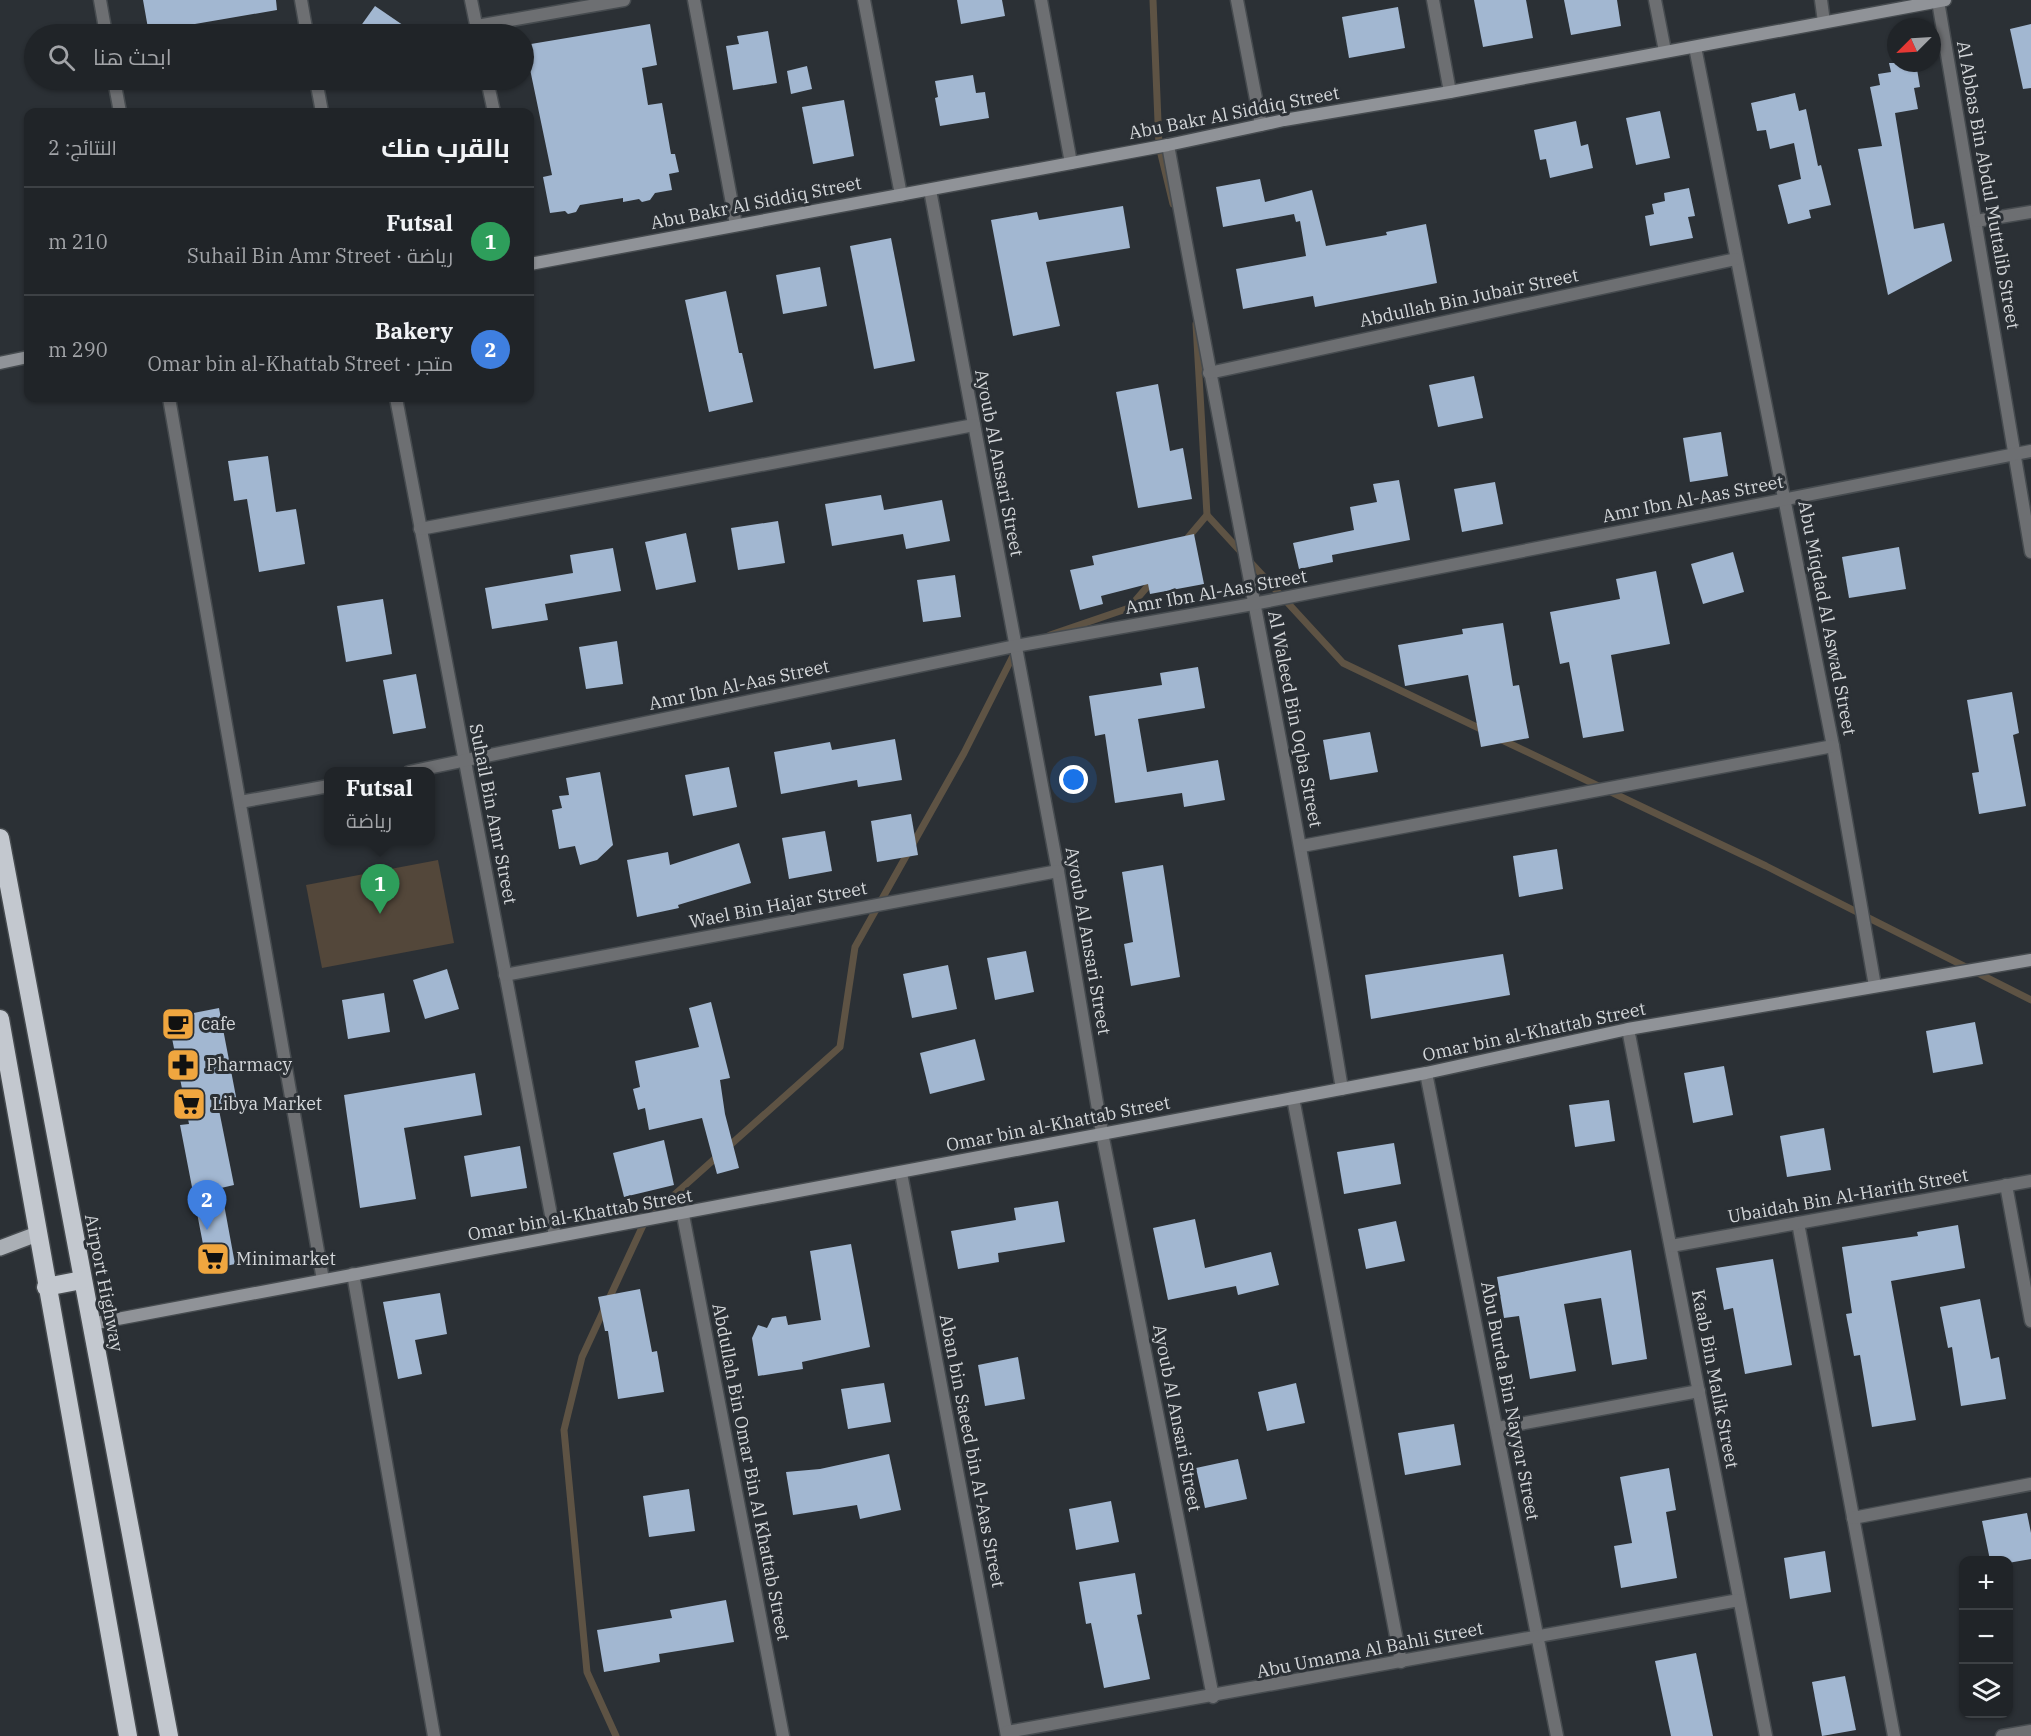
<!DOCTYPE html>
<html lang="ar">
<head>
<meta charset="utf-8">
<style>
	:root { --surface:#202428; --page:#2d3034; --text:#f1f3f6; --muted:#a2a4a8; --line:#3d4145; --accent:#f0a63f }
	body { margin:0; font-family:"IBM Plex Serif",Cairo,serif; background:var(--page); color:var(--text); direction:rtl }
	.controls { position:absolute; right:18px; bottom:18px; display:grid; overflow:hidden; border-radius:12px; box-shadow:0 2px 4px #0004 }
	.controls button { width:54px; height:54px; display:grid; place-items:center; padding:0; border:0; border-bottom:2px solid var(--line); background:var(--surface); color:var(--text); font:30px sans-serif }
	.compass { position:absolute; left:1887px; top:18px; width:54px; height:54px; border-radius:50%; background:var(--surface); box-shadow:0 2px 4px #0004; rotate:246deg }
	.you { position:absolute; left:1074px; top:780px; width:21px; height:21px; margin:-15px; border:4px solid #fff; border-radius:50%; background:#1a73e8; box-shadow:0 0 0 9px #1a73e833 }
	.badge { display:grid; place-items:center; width:39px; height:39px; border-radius:50%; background:var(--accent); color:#fff; font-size:20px; font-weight:700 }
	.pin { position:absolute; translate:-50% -50px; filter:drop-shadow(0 2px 3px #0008) }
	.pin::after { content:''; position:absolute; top:32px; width:21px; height:18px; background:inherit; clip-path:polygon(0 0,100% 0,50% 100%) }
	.popup { position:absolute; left:324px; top:767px; width:111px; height:78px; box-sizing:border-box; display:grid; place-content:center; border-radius:12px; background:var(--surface); filter:drop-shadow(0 2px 4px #0005); font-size:20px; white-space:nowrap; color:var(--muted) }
	.popup b { font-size:22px; color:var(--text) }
	.popup::after { content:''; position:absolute; left:50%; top:100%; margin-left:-12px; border:12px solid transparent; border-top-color:var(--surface) }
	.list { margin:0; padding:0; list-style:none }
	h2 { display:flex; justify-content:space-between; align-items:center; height:78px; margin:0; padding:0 24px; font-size:26px }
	h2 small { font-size:20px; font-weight:400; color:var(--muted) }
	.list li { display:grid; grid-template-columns:39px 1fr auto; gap:18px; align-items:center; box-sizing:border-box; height:108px; padding:0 24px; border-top:2px solid var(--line) }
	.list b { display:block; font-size:22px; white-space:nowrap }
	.list p { margin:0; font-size:20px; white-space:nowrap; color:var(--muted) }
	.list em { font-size:20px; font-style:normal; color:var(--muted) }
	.icon { flex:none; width:33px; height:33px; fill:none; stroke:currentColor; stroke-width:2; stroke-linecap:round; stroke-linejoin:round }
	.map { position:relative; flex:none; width:2031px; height:1736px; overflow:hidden; direction:ltr }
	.search { position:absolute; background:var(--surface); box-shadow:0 2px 4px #0004; left:24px; top:24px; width:510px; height:66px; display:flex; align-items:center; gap:15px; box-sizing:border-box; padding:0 21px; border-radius:33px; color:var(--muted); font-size:22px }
	.panel { position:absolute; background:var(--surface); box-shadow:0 2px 4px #0004; left:24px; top:108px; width:510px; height:294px; border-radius:12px; direction:rtl }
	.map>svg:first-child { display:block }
	.green { fill:#53473a }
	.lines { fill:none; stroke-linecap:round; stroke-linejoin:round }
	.stream { stroke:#5e5344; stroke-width:7 }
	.building { fill:#a2b7d1 }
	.street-casing { stroke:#464b4f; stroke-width:15 }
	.secondary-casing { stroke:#464b4f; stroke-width:15 }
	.primary-casing { stroke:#464b4f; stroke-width:18 }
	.highway-casing { stroke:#464b4f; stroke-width:21 }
	.street { stroke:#6d6f72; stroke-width:12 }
	.secondary { stroke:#909398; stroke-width:12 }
	.primary { stroke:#aaafb5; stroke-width:15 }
	.highway { stroke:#c3c8cf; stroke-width:18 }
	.labels { text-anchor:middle; stroke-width:6; stroke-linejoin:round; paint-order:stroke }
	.street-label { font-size:18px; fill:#d4d7da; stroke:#2b3035 }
	.poi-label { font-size:18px; fill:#d4d7da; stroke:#2b3035; text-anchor:start }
</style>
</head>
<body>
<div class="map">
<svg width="2031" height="1736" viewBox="0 0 2031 1736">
	<rect width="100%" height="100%" fill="#2b3035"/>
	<polygon class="green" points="438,860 454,943 322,968 306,885"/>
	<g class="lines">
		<g class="stream">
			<polyline points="1153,0 1159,146 1173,204"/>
			<polyline points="1207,515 1343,663 1485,731"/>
			<polyline points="1185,541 1207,515 1196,324"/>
			<polyline points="1050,635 1129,608 1153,580"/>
			<polyline points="1500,739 1766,866 2031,1000"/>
			<polyline points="616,1736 587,1672 564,1430 582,1357 645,1221 840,1047 855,947 964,753 1016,650"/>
		</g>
	</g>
	<g class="building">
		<polygon points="143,0 276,0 277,10 195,24 196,28 149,34"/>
		<polygon points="957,0 1002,0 1005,16 961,24"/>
		<polygon points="1474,0 1526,0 1533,38 1483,47"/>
		<polygon points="1564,0 1617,0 1621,26 1571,35"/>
		<polygon points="375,6 416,34 355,34"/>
		<polygon points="1398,7 1405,48 1349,58 1342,17"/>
		<polygon points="650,24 657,65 642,68 648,105 662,103 671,154 675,154 679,172 669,174 672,190 655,193 650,200 642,202 639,199 623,202 623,198 580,205 576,212 568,214 565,211 550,213 543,177 552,175 525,45"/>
		<polygon points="2031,24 2031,88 2023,89 2010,29"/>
		<polygon points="768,31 777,83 733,90 726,46 739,44 737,36"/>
		<polygon points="1889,63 1916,63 1920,87 1914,88 1918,109 1895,113 1914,229 1944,223 1952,261 1888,295 1858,149 1882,146 1870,87 1880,85 1878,74 1891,72"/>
		<polygon points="807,66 812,89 791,94 787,71"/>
		<polygon points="973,75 976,93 985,92 989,118 940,126 935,98 938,97 935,81"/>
		<polygon points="1795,93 1799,111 1806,109 1818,166 1821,165 1831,205 1809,210 1811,218 1788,224 1778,185 1801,179 1794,143 1770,149 1766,130 1757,131 1751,103"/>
		<polygon points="844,100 854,156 813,164 802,107"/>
		<polygon points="1660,111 1670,158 1636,165 1626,118"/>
		<polygon points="1576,121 1581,146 1588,144 1593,168 1550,178 1546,159 1540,160 1534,130"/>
		<polygon points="1260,179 1265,202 1312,190 1326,246 1387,235 1386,232 1426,224 1437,283 1315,307 1313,296 1243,309 1236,269 1306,256 1300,221 1296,222 1294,214 1223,227 1216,187"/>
		<polygon points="1689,188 1695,216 1688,217 1693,238 1650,246 1645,216 1654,214 1652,204 1665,201 1664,193"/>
		<polygon points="1123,206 1130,248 1046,262 1060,326 1013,336 991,220 1037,212 1039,220"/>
		<polygon points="891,238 915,361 874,369 850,246"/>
		<polygon points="820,267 827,306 783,314 776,275"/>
		<polygon points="726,291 739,353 742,353 753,402 709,412 685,300"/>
		<polygon points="1474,376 1483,418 1438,427 1429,385"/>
		<polygon points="1158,384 1170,451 1183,448 1192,499 1138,508 1116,392"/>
		<polygon points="1721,432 1728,476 1690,482 1683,438"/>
		<polygon points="268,456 276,512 296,509 305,564 259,572 247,499 234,501 228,461"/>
		<polygon points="1399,480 1410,540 1332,555 1333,562 1299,569 1293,543 1354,530 1350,507 1377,502 1373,484"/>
		<polygon points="1495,482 1503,524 1462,532 1454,489"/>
		<polygon points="881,495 884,510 942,500 950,541 906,549 903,534 832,546 825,504"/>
		<polygon points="778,521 785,563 738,570 731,528"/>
		<polygon points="686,533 696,582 656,590 645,542"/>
		<polygon points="1194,534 1204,584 1150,594 1148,584 1101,596 1103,604 1080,610 1070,570 1094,565 1092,556"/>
		<polygon points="1899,547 1906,589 1849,598 1842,557"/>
		<polygon points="613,548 621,591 545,604 548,620 492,629 485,588 573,573 570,555"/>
		<polygon points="1733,552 1744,592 1703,604 1691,564"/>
		<polygon points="1656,571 1670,644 1611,655 1624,731 1583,738 1569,662 1560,664 1550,612 1620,599 1616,579"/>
		<polygon points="955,575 961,617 923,622 917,580"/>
		<polygon points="383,599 392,654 346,662 337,606"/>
		<polygon points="1503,623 1513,686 1519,685 1529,738 1481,747 1468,675 1405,686 1398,645 1463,634 1462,629"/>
		<polygon points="617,641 623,684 586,689 579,647"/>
		<polygon points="1198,667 1205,708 1138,719 1147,772 1218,760 1225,800 1184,807 1182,793 1115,803 1105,734 1095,736 1089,696 1162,685 1160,673"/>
		<polygon points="416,674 426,728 393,734 383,680"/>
		<polygon points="2012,692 2019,733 2013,735 2026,806 1979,814 1972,773 1979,772 1967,700"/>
		<polygon points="1370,732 1378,772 1330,780 1323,740"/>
		<polygon points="895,739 902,780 858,787 857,780 781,794 774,752 830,742 832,750"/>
		<polygon points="729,767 737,807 693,816 685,775"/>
		<polygon points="600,772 613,845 597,860 580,865 575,846 559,849 552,810 562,808 559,796 569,795 566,778"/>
		<polygon points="911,814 918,855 877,862 871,821"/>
		<polygon points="825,831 832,871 789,879 782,838"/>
		<polygon points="739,843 751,883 678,905 679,908 637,917 627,860 668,852 670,865"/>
		<polygon points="1557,849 1563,889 1519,897 1513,856"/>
		<polygon points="1163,865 1180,977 1131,986 1124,944 1133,942 1122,872"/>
		<polygon points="1026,951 1034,992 995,1000 987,958"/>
		<polygon points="1503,954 1510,995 1371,1019 1365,975"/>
		<polygon points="948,965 957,1009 912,1018 903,974"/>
		<polygon points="447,969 459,1009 425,1019 413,980"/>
		<polygon points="384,993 390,1032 348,1039 342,1000"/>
		<polygon points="711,1002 730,1078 720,1080 725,1114 739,1168 717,1174 702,1118 649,1130 645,1108 638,1110 633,1089 640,1087 635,1061 699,1047 689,1008"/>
		<polygon points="219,1008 237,1102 218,1105 234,1185 221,1188 235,1264 208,1270 180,1125 189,1124 168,1018"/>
		<polygon points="1975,1022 1983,1064 1933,1073 1926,1031"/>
		<polygon points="975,1039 985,1080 930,1094 920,1053"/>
		<polygon points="1724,1066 1733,1115 1693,1123 1684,1073"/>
		<polygon points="475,1073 482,1115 404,1128 416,1199 360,1208 344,1095"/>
		<polygon points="1609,1100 1615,1141 1575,1147 1569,1105"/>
		<polygon points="1824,1128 1831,1170 1787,1177 1780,1136"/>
		<polygon points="664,1140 674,1185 624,1197 613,1153"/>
		<polygon points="1394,1143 1401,1184 1344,1194 1337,1152"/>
		<polygon points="520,1146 527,1188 471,1197 464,1156"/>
		<polygon points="1058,1201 1065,1242 998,1253 999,1262 958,1269 951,1231 1016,1220 1014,1208"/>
		<polygon points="1195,1219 1205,1268 1271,1252 1279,1285 1238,1295 1236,1286 1168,1300 1153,1228"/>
		<polygon points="1396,1221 1405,1261 1366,1269 1358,1229"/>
		<polygon points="1958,1225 1965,1268 1891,1281 1916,1420 1872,1427 1860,1355 1854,1356 1846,1314 1852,1313 1842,1247 1918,1236 1917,1232"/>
		<polygon points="851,1244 870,1347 802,1362 803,1369 758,1376 752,1338 758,1325 767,1328 772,1318 786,1316 788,1325 821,1320 810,1251"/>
		<polygon points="1631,1250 1647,1359 1612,1365 1601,1298 1564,1304 1576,1371 1530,1379 1519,1316 1504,1318 1497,1277"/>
		<polygon points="1773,1259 1792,1365 1745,1374 1733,1308 1724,1310 1716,1268"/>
		<polygon points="640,1289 652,1352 657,1351 664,1392 618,1399 608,1331 605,1331 598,1297"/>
		<polygon points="440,1293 447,1334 415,1340 422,1374 398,1379 383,1302"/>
		<polygon points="1980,1299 1991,1359 1999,1357 2006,1399 1961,1406 1952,1347 1948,1348 1940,1307"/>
		<polygon points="1018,1357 1025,1399 985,1406 978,1365"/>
		<polygon points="884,1383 891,1422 848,1429 841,1389"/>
		<polygon points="1296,1383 1305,1423 1267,1431 1258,1392"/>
		<polygon points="1454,1424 1461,1465 1405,1475 1398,1433"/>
		<polygon points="889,1454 901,1510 860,1519 857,1505 793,1515 786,1472 820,1469"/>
		<polygon points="1238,1459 1247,1499 1205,1508 1196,1468"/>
		<polygon points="1669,1468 1676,1510 1666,1512 1677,1578 1621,1588 1614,1546 1632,1543 1620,1477"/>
		<polygon points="689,1489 695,1531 649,1537 643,1496"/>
		<polygon points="1111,1501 1119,1542 1076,1550 1069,1509"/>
		<polygon points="2027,1513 2031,1533 2031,1559 2008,1563 2008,1560 1990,1560 1982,1521"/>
		<polygon points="1825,1551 1831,1592 1790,1599 1784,1558"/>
		<polygon points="1135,1573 1142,1614 1137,1615 1150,1679 1104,1688 1091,1623 1086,1624 1079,1582"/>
		<polygon points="726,1600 734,1642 659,1654 660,1662 604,1672 597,1630 672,1618 670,1610"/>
		<polygon points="1696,1653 1713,1736 1671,1736 1655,1661"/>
		<polygon points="1845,1676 1856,1730 1822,1736 1812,1682"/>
	</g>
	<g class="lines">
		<defs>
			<g id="street">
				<polyline points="100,0 106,34"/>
				<polyline points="301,0 307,34"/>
				<polyline points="471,0 478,34"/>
				<polyline points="694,0 736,225"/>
				<polyline points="864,0 901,195"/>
				<polyline points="1041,0 1071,163"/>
				<polyline points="1237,0 1261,125"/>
				<polyline points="1433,0 1450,92"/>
				<polyline points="1655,0 1665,51"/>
				<polyline points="1821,0 1824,22"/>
				<polyline points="1938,1 2031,552"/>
				<polyline points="477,26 624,0"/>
				<polyline points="1695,47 1833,746 1875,986"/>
				<polyline points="114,80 120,112"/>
				<polyline points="316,80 322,112"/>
				<polyline points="487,80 494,112"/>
				<path d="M 1168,145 C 1225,460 1290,773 1342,1089"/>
				<polyline points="930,190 1058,871 1102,1133 1213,1697"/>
				<polyline points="1976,221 2031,212"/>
				<polyline points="1209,373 1736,259"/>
				<polyline points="169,398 323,1280"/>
				<polyline points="396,398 555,1236"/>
				<polyline points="420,529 974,425"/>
				<polyline points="409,772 1015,646 1253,604 2031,451"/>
				<polyline points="240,802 329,786"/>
				<polyline points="1302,846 1833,746"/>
				<polyline points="505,975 1058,871"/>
				<polyline points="1628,1029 1766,1736"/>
				<polyline points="1426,1073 1557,1736"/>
				<polyline points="1293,1098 1401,1662"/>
				<polyline points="901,1173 1007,1736"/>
				<polyline points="2006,1185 2031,1321"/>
				<polyline points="683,1215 783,1736"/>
				<polyline points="1798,1223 1894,1736"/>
				<polyline points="1671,1246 2031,1181"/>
				<polyline points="353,1274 434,1736"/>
				<polyline points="1498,1428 1699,1391"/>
				<polyline points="1853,1518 2031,1484"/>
				<polyline points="1007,1732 1739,1600"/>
				<polyline points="2002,1736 2031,1731"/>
			</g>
			<g id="secondary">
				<polyline points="530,264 1168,145 1284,120 1450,92 1945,0"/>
				<polyline points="0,363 28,357"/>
				<polyline points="91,1324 1426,1073 1628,1029 2031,960"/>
			</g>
			<polyline id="primary" points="0,1248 37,1234"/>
			<g id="highway">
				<polyline points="0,838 169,1736"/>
				<polyline points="0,1019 128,1736"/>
				<polyline points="46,1287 82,1280"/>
			</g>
		</defs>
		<use href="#street" class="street-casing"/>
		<use href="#secondary" class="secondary-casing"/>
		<use href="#primary" class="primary-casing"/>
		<use href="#highway" class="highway-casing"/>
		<use href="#street" class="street"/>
		<use href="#secondary" class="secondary"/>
		<use href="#primary" class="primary"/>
		<use href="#highway" class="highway"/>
	</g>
	<defs>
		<symbol id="cafe-square" viewBox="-11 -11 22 22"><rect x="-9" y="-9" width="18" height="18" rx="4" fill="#f0a63f" stroke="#2b3035"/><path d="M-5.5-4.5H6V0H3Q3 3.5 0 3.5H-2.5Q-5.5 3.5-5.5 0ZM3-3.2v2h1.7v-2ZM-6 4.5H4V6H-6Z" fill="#111"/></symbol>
		<symbol id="pharmacy-square" viewBox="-11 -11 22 22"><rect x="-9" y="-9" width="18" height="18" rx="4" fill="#f0a63f" stroke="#2b3035"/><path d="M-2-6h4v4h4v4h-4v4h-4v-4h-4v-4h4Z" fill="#111"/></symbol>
		<symbol id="supermarket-square" viewBox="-11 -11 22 22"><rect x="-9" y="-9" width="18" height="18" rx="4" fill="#f0a63f" stroke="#2b3035"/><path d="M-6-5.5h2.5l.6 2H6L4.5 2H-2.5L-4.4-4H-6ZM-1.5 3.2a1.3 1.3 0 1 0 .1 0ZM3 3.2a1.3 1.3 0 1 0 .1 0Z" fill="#111"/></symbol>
	</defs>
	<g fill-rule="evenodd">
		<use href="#cafe-square" x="159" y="1005" width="38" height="38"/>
		<use href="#pharmacy-square" x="164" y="1046" width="38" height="38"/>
		<use href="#supermarket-square" x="170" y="1085" width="38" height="38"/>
		<use href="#supermarket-square" x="194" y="1240" width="38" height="38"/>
	</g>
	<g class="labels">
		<g class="street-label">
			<text transform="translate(1234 113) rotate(-11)" y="6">Abu Bakr Al Siddiq Street</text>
			<text transform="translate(1988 185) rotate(80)" y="6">Al Abbas Bin Abdul Muttalib Street</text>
			<text transform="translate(756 203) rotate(-11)" y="6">Abu Bakr Al Siddiq Street</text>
			<text transform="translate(1469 298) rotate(-12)" y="6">Abdullah Bin Jubair Street</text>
			<text transform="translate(999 463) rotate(79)" y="6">Ayoub Al Ansari Street</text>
			<text transform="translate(1693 499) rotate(-11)" y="6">Amr Ibn Al-Aas Street</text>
			<text transform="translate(1216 592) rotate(-10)" y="6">Amr Ibn Al-Aas Street</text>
			<text transform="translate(1827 618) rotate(79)" y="6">Abu Miqdad Al Aswad Street</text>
			<text transform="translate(739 685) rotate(-12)" y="6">Amr Ibn Al-Aas Street</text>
			<text transform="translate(1295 719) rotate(79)" y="6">Al Waleed Bin Oqba Street</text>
			<text transform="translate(493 814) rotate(79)" y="6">Suhail Bin Amr Street</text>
			<text transform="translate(778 905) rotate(-11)" y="6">Wael Bin Hajar Street</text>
			<text transform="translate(1088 941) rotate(80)" y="6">Ayoub Al Ansari Street</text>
			<text transform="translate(1534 1032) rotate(-12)" y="6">Omar bin al-Khattab Street</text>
			<text transform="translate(1058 1124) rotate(-11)" y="6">Omar bin al-Khattab Street</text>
			<text transform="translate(1848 1196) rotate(-10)" y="6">Ubaidah Bin Al-Harith Street</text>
			<text transform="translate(580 1215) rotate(-10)" y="6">Omar bin al-Khattab Street</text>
			<text transform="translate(104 1283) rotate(79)" y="6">Airport Highway</text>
			<text transform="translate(1715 1379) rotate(79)" y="6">Kaab Bin Malik Street</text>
			<text transform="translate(1510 1401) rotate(79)" y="6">Abu Burda Bin Nayyar Street</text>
			<text transform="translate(1177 1418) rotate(79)" y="6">Ayoub Al Ansari Street</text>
			<text transform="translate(972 1451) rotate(79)" y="6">Aban bin Saeed bin Al-Aas Street</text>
			<text transform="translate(751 1472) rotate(79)" y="6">Abdullah Bin Omar Bin Al Khattab Street</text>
			<text transform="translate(1370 1650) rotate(-11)" y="6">Abu Umama Al Bahli Street</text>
		</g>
		<g class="poi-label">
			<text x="201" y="1030">cafe</text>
			<text x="206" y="1071">Pharmacy</text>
			<text x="212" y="1110">Libya Market</text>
			<text x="236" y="1265">Minimarket</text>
		</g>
	</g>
</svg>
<div class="controls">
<button>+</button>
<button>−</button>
<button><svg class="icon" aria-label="layers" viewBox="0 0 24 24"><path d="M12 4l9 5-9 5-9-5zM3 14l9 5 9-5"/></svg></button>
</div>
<svg class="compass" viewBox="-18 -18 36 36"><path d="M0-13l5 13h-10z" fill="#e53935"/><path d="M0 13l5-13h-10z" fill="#a2a4a8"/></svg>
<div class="you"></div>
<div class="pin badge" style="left:380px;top:914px;background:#2e9e5b">1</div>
<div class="popup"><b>Futsal</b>رياضة</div>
<div class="pin badge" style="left:207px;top:1230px;background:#3f7fe0">2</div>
<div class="search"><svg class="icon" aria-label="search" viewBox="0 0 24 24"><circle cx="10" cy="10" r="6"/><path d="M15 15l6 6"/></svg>ابحث هنا</div>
<section class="panel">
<h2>بالقرب منك<small>النتائج: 2</small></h2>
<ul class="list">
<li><span class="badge" style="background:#2e9e5b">1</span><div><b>Futsal</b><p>رياضة · Suhail Bin Amr Street</p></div><em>210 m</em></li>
<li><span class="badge" style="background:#3f7fe0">2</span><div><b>Bakery</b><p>متجر · Omar bin al-Khattab Street</p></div><em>290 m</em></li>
</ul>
</section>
</div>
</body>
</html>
